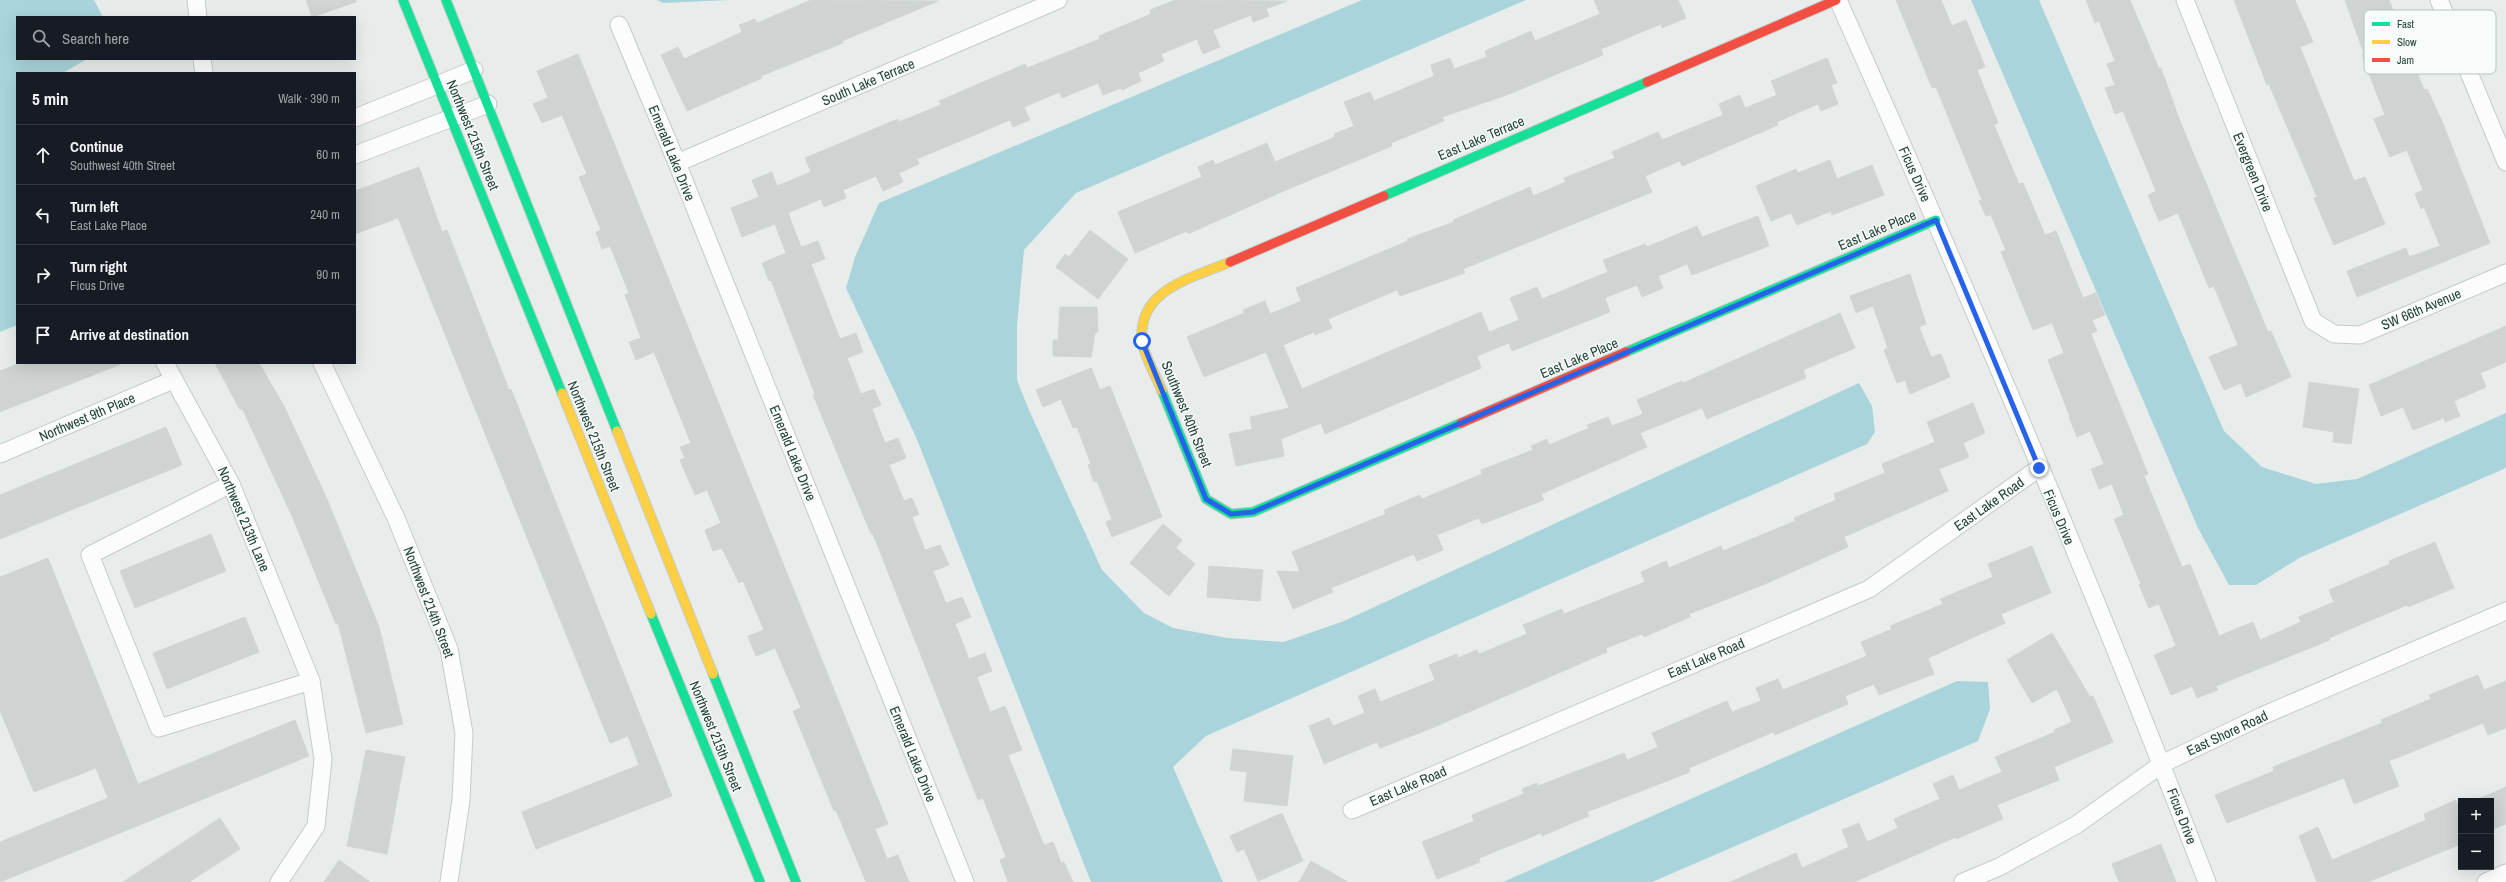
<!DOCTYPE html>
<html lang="en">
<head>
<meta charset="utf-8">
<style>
	:root { --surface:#171b24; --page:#242831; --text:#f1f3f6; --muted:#9ea1a6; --line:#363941 }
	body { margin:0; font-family:"Archivo Narrow",sans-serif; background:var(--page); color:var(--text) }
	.controls { position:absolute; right:12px; bottom:12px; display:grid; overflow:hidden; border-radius:0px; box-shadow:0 4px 16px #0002 }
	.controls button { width:36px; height:36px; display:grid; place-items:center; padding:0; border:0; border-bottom:1px solid var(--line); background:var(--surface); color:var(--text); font:20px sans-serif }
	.stop { position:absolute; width:12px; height:12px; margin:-9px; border:3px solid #2563eb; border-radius:50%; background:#fff }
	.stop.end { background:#2563eb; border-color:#fff; box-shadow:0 1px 4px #0008 }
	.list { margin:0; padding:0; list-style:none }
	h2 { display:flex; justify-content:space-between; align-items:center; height:52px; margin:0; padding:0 16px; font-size:17px }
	h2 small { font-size:13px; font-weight:400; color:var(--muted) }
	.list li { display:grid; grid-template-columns:26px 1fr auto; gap:12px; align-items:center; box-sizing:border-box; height:60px; padding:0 16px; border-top:1px solid var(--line) }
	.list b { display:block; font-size:15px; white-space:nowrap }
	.list p { margin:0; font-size:13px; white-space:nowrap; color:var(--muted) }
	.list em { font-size:13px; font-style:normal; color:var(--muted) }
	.icon { flex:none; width:22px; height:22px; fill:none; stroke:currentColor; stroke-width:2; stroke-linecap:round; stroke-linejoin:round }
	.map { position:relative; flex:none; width:2506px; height:882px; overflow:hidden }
	.search { position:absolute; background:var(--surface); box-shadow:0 4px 16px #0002; left:16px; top:16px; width:340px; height:44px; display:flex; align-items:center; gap:10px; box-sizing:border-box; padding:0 14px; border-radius:0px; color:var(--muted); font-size:15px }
	.panel { position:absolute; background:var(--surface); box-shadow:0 4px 16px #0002; left:16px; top:72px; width:340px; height:292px; border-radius:0px }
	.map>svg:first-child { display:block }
	.water { fill:#a9d4db }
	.building { fill:#cfd4d2; stroke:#d1d6d4 }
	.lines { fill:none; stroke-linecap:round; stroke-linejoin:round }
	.street-casing { stroke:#c5cac8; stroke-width:19 }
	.fast-casing { stroke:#c3cbc8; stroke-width:11 }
	.slow-casing { stroke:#c3cbc8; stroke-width:11 }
	.jam-casing { stroke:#c3cbc8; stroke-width:11 }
	.street { stroke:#fcfcfc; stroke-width:17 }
	.fast { stroke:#16e098; stroke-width:9 }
	.slow { stroke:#ffcf43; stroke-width:9 }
	.jam { stroke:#f24e42; stroke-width:9 }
	.route { stroke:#2563eb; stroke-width:5 }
	.labels { text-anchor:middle; stroke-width:3; stroke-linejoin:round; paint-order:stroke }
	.street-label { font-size:14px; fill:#24423a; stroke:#f7fbf9 }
	.key { fill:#f7fbf9; stroke:#b8c4c0; stroke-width:1 }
	.key-label { font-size:11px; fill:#24423a }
</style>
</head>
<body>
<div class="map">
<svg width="2506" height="882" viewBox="0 0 2506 882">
	<rect width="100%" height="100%" fill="#e8edeb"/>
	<g class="water">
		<polygon points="0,0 94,0 103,17 17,17 17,59 87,59 63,73 17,73 17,325 0,332"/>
		<polygon points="657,0 730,0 663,3"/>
		<polygon points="1362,0 1526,0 1076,193 1024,250 1017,326 1017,380 1029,410 1102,570 1144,613 1173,628 1228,638 1284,642 1344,621 1859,383 1872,406 1875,432 1867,444 1206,736 1173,767 1223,882 1091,882 916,437 846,288 855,257 879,203"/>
		<polygon points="1971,0 2039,0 2224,431 2262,467 2316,484 2357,479 2506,413 2506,468 2301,557 2256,585 2229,585 2198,528"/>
		<polygon points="1957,681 1988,682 1990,709 1978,741 1652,882 1503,882"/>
	</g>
	<g class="building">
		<polygon points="306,0 356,0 356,2 312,17"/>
		<polygon points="811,0 938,1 842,41 843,43 761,76 762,78 687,111 661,55 678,47 684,59 742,32 739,25 755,19 757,23"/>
		<polygon points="1175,0 1287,1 1266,9 1269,16 1253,22 1251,15 1213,30 1220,47 1203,54 1197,39 1161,54 1164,61 1138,73 1141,81 1122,90 1121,88 1103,95 1098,83 1062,98 1060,92 1024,107 1030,120 1013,127 1010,120 917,159 919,164 899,173 903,182 883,191 876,176 843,190 846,198 824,207 821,199 788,213 801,247 818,241 825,259 811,264 840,339 856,333 863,352 847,358 861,394 874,389 881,405 872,409 885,443 898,438 906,458 889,465 904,501 912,498 919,514 912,517 925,550 940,545 949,565 933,571 946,603 962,597 971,617 955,624 969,659 985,653 992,671 977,677 990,712 1005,706 1022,750 1008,755 1043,843 1045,845 1053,842 1061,863 1064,862 1073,882 1008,882 1000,860 1006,857 983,798 978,800 873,534 871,534 813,395 815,394 771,280 769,281 762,263 786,253 775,224 742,237 731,208 759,197 752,180 772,172 777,186 811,172 805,158 898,119 899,122 941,105 939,101 1025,64 1027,68 1100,39 1099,36 1151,14 1150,10"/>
		<polygon points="1594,0 1678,0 1686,18 1662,28 1661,24 1601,49 1603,55 1504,96 1442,117 1444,121 1391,143 1392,146 1286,190 1188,234 1187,231 1135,253 1118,212 1202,177 1198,167 1213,160 1215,165 1267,143 1275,162 1335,137 1334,134 1354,126 1344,102 1370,92 1374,101 1434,76 1431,65 1450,58 1454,69 1487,57 1485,51 1531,31 1535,41 1600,14"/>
		<polygon points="1896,0 1941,0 1952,26 1966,20 1985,67 1977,70 1998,123 1994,125 2019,184 2023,183 2045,235 2056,231 2083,298 2096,293 2105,315 2092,320 2097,331 2091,334 2148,474 2144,476 2182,567 2190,564 2219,636 2253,622 2260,640 2301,622 2299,617 2334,602 2329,590 2390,564 2389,561 2435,542 2454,588 2408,607 2407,605 2329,638 2330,640 2216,686 2218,690 2197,698 2192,686 2171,695 2154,655 2176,646 2159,604 2149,608 2139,585 2141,584 2114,519 2124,515 2112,484 2099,489 2091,469 2104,464 2090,431 2077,437 2069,417 2070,417 2048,360 2064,353 2052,323 2033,330 2001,252 2006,250 1991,215 1986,216 1979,201 1982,200 1936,87 1932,88"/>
		<polygon points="2086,0 2130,0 2159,69 2161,68 2180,121 2268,332 2271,331 2291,377 2246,397 2241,383 2224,390 2209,357 2238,345 2214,286 2209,288 2178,213 2159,221 2148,195 2156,191 2123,111 2115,114 2105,88 2115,85 2107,64 2115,61 2099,21 2095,23"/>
		<polygon points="2234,0 2295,0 2313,42 2300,47 2354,181 2365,177 2385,224 2334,245 2314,198 2317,197 2269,84 2267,85"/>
		<polygon points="2345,0 2389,0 2424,90 2427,89 2441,119 2490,243 2357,297 2347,271 2406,248 2409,257 2440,246 2424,207 2421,209 2415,194 2423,190 2407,150 2390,157 2374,119 2385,115 2362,55 2364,54"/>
		<polygon points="578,54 888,824 875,829 887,859 898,855 909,882 866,882 836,810 834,811 793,711 801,708 775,648 756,656 748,636 764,630 743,581 739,583 722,548 713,551 705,530 721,523 707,490 695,495 680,460 685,458 680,447 691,443 654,352 636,360 629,342 641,338 625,295 629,293 610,246 602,249 596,232 601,230 579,177 587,174 562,115 542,123 533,104 548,98 537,71"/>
		<polygon points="1827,58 1837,83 1831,85 1838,104 1821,111 1818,104 1777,122 1778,125 1682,166 1680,161 1645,176 1652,192 1463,269 1465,273 1400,296 1397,290 1328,319 1332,328 1315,335 1314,332 1283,345 1302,389 1481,312 1489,332 1519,320 1510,298 1537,287 1542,299 1608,272 1603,260 1645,244 1647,247 1697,226 1702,237 1758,216 1769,246 1692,275 1687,264 1658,276 1663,288 1642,297 1637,285 1605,298 1610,312 1512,351 1509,343 1477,356 1481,368 1325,434 1321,423 1281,439 1284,456 1236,466 1229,434 1252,429 1250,417 1289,408 1266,352 1204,377 1187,337 1244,313 1243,310 1265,301 1270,314 1301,301 1296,288 1408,241 1407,239 1454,222 1453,220 1530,187 1533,196 1566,182 1564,178 1615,158 1612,152 1658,132 1662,140 1723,115 1719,104 1740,95 1745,108 1777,95 1771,81"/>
		<polygon points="1830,160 1837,179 1872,165 1884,195 1832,215 1831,211 1797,225 1791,213 1771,221 1756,186 1796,169 1798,173"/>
		<polygon points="419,167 442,232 447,230 509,390 511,389 672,796 536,849 522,812 639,765 628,736 610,743 398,218 355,234 355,191"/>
		<polygon points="1090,230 1128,259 1098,299 1056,267 1065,254 1069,257"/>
		<polygon points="1910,274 1926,324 1919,327 1931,357 1941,354 1950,377 1910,394 1905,380 1897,383 1884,350 1888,348 1873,306 1856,313 1850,296"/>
		<polygon points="1060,307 1097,307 1098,332 1095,333 1091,357 1053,356 1053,340 1058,340"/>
		<polygon points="1840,313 1855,348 1803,370 1806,378 1707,419 1702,408 1640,433 1647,447 1541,494 1544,500 1482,524 1479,518 1437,535 1443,550 1417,561 1414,554 1331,588 1333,592 1293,609 1277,571 1300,572 1292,552 1386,514 1384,510 1420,495 1422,499 1482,474 1481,470 1533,450 1531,446 1547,439 1549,445 1589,428 1587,425 1608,417 1612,426 1643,414 1637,400 1682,381 1683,383"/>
		<polygon points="2506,326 2506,362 2480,373 2486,387 2454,401 2460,416 2445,422 2444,418 2413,430 2403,407 2381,416 2369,385"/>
		<polygon points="20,363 121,363 121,364 0,412 0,371"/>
		<polygon points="215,363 259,363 285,408 327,499 379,627 403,724 366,733 338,623 336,624 292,516 242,408 240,410"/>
		<polygon points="1091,368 1100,390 1110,386 1162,517 1112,537 1106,522 1112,519 1097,481 1094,482 1088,465 1091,464 1077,427 1073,428 1061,399 1043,407 1036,390"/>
		<polygon points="2309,382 2359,389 2351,444 2333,442 2334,432 2303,427"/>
		<polygon points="1973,403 1985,433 1963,443 1969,457 1939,469 1948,491 1844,537 1848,547 1765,584 1689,614 1690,617 1644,637 1642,634 1606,648 1607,652 1432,728 1380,748 1377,742 1324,764 1309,726 1329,718 1333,726 1365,713 1358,696 1375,689 1380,702 1435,680 1429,665 1457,654 1458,658 1477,650 1479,654 1527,634 1523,625 1562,609 1564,614 1645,582 1641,572 1666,561 1669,568 1721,546 1723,551 1795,521 1794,518 1836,500 1834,494 1885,473 1882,464 1935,442 1927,422"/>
		<polygon points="166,427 182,465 0,539 0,495"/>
		<polygon points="1163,524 1182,540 1176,548 1195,564 1169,596 1130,563"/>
		<polygon points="211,534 226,571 135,608 120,571"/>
		<polygon points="2032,546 2051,593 2001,614 2005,623 1928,658 1934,674 1879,695 1874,684 1845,696 1848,704 1775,735 1773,732 1689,768 1690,772 1587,812 1589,816 1542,836 1541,833 1479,858 1480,862 1437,879 1422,842 1474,821 1472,815 1524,794 1522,789 1537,783 1538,786 1624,753 1627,760 1658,747 1652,733 1727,701 1732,712 1761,701 1756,688 1778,679 1783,690 1867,656 1861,642 1892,629 1890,626 1943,604 1940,599 1993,577 1988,564"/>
		<polygon points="48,558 138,784 295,720 309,756 0,882 0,842 108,798 96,768 34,792 0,711 0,577"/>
		<polygon points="1209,566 1263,570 1260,601 1207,597"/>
		<polygon points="245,617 259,652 167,689 153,653"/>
		<polygon points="2052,633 2090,697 2093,696 2113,742 2054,767 2059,780 1997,805 2003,819 1956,839 1956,837 1854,882 1730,882 1796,853 1802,868 1849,847 1842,830 1859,823 1867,842 1898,828 1894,819 1940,799 1933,784 1953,775 1959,790 2002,772 1995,757 2055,732 2054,730 2072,722 2057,689 2032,703 2007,660"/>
		<polygon points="2478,675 2484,690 2506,681 2506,728 2488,735 2483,723 2389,761 2399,786 2354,804 2344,778 2227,823 2215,795 2274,771 2273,767 2382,723 2381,720 2431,699 2429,695"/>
		<polygon points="1233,749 1293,756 1287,806 1244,801 1247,772 1230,770"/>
		<polygon points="366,750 405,757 387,854 347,846"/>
		<polygon points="2506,787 2506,824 2491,830 2491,801 2473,801"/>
		<polygon points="2456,800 2459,807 2461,806 2461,844 2368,882 2317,882 2299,836 2318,827 2332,860 2426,820 2424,814"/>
		<polygon points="1282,813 1303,861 1258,881 1244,849 1237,852 1230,836"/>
		<polygon points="220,818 240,849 189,882 123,882"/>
		<polygon points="2161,844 2176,882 2119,882 2112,864"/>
		<polygon points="339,860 370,882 324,882"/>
		<polygon points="1311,861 1348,882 1299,882"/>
	</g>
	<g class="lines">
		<defs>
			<g id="street">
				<polyline points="196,0 198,17"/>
				<path d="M 1838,0 C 1968,291 2093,585 2207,882"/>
				<polyline points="2185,0 2313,321 2334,334 2360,335 2506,273"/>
				<polyline points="2439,0 2506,162"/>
				<polyline points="619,25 677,163 965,882"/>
				<polyline points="202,59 204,73"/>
				<polyline points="355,118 474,70"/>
				<polyline points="355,155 488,104"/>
				<polyline points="677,163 1058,0"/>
				<polyline points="165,363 231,484 311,681 323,759 316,826 279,882"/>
				<polyline points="322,363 396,518 449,649 464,733 461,800 449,882"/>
				<polyline points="0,454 173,380"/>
				<polyline points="231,484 90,555 159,728 311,681"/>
				<polyline points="1352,810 1869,589 2039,468"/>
				<polyline points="1963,882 1999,867 2076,825 2162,764 2262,716 2506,611"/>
				<polyline points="2486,882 2506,873"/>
			</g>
			<g id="fast">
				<polyline points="403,0 562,393"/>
				<polyline points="446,0 617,431"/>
				<polyline points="1384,196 1647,82"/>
				<polyline points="1626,352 1936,220"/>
				<polyline points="1162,391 1206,499 1231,514 1253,512 1461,423"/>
				<polyline points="651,614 760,882"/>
				<polyline points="713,674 796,882"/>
			</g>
			<g id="slow">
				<path d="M 1162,391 C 1157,378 1143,354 1142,340 C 1138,289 1192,278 1230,262"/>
				<polyline points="562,393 651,614"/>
				<polyline points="617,431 713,674"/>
			</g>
			<g id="jam">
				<polyline points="1647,82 1836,0"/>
				<polyline points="1230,262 1384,196"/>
				<polyline points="1461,423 1626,352"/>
			</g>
		</defs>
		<use href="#street" class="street-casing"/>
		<use href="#fast" class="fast-casing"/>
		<use href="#slow" class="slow-casing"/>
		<use href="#jam" class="jam-casing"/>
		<use href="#street" class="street"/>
		<use href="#fast" class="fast"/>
		<use href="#slow" class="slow"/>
		<use href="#jam" class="jam"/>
	</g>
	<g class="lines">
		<polyline class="route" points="1142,341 1206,499 1231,514 1253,512 1936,220 2039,468"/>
	</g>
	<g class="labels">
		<g class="street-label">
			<text transform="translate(868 82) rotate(-23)" y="5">South Lake Terrace</text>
			<text transform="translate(473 135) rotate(68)" y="5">Northwest 215th Street</text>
			<text transform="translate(1481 138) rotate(-23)" y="5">East Lake Terrace</text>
			<text transform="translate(672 153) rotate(68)" y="5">Emerald Lake Drive</text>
			<text transform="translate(2253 172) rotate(68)" y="5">Evergreen Drive</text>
			<text transform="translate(1915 174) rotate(66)" y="5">Ficus Drive</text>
			<text transform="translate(1877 230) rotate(-23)" y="5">East Lake Place</text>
			<text transform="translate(2421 309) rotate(-23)" y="5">SW 66th Avenue</text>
			<text transform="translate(1579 358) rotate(-23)" y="5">East Lake Place</text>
			<text transform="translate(1187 414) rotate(68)" y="5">Southwest 40th Street</text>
			<text transform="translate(87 417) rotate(-23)" y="5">Northwest 9th Place</text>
			<text transform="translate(594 436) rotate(68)" y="5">Northwest 215th Street</text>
			<text transform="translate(793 453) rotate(68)" y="5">Emerald Lake Drive</text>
			<text transform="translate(1989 504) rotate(-35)" y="5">East Lake Road</text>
			<text transform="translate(2059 517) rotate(67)" y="5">Ficus Drive</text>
			<text transform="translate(244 519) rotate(67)" y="5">Northwest 213th Lane</text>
			<text transform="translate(429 602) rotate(69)" y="5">Northwest 214th Street</text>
			<text transform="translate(1706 658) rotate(-23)" y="5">East Lake Road</text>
			<text transform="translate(2227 733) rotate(-25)" y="5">East Shore Road</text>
			<text transform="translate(716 736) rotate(68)" y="5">Northwest 215th Street</text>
			<text transform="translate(913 754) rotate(68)" y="5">Emerald Lake Drive</text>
			<text transform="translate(1408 786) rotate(-23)" y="5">East Lake Road</text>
			<text transform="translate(2182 816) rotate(69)" y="5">Ficus Drive</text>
		</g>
	</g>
	<rect x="2364" y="10" width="132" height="64" rx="6" class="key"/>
	<rect x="2372" y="22" width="18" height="4" fill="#16e098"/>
	<rect x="2372" y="40" width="18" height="4" fill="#ffcf43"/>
	<rect x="2372" y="58" width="18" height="4" fill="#f24e42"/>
	<g class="key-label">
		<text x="2397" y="28">Fast</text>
		<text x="2397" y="46">Slow</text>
		<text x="2397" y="64">Jam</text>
	</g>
</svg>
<div class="controls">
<button>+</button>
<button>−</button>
</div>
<div class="stop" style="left:1142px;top:341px"></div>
<div class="stop end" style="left:2039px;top:468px"></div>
<div class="search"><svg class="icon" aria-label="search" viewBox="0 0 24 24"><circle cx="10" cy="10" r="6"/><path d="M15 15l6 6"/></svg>Search here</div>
<section class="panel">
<h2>5 min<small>Walk · 390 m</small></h2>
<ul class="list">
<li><svg class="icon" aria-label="ahead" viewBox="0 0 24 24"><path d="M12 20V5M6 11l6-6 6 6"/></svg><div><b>Continue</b><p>Southwest 40th Street</p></div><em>60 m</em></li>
<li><svg class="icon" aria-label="left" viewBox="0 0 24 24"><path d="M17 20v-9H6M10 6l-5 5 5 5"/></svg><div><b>Turn left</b><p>East Lake Place</p></div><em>240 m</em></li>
<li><svg class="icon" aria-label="right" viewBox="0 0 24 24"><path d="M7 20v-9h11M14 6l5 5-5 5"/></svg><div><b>Turn right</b><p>Ficus Drive</p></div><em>90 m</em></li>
<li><svg class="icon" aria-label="arrive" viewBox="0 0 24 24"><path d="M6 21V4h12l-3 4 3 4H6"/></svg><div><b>Arrive at destination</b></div></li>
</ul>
</section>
</div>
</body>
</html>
